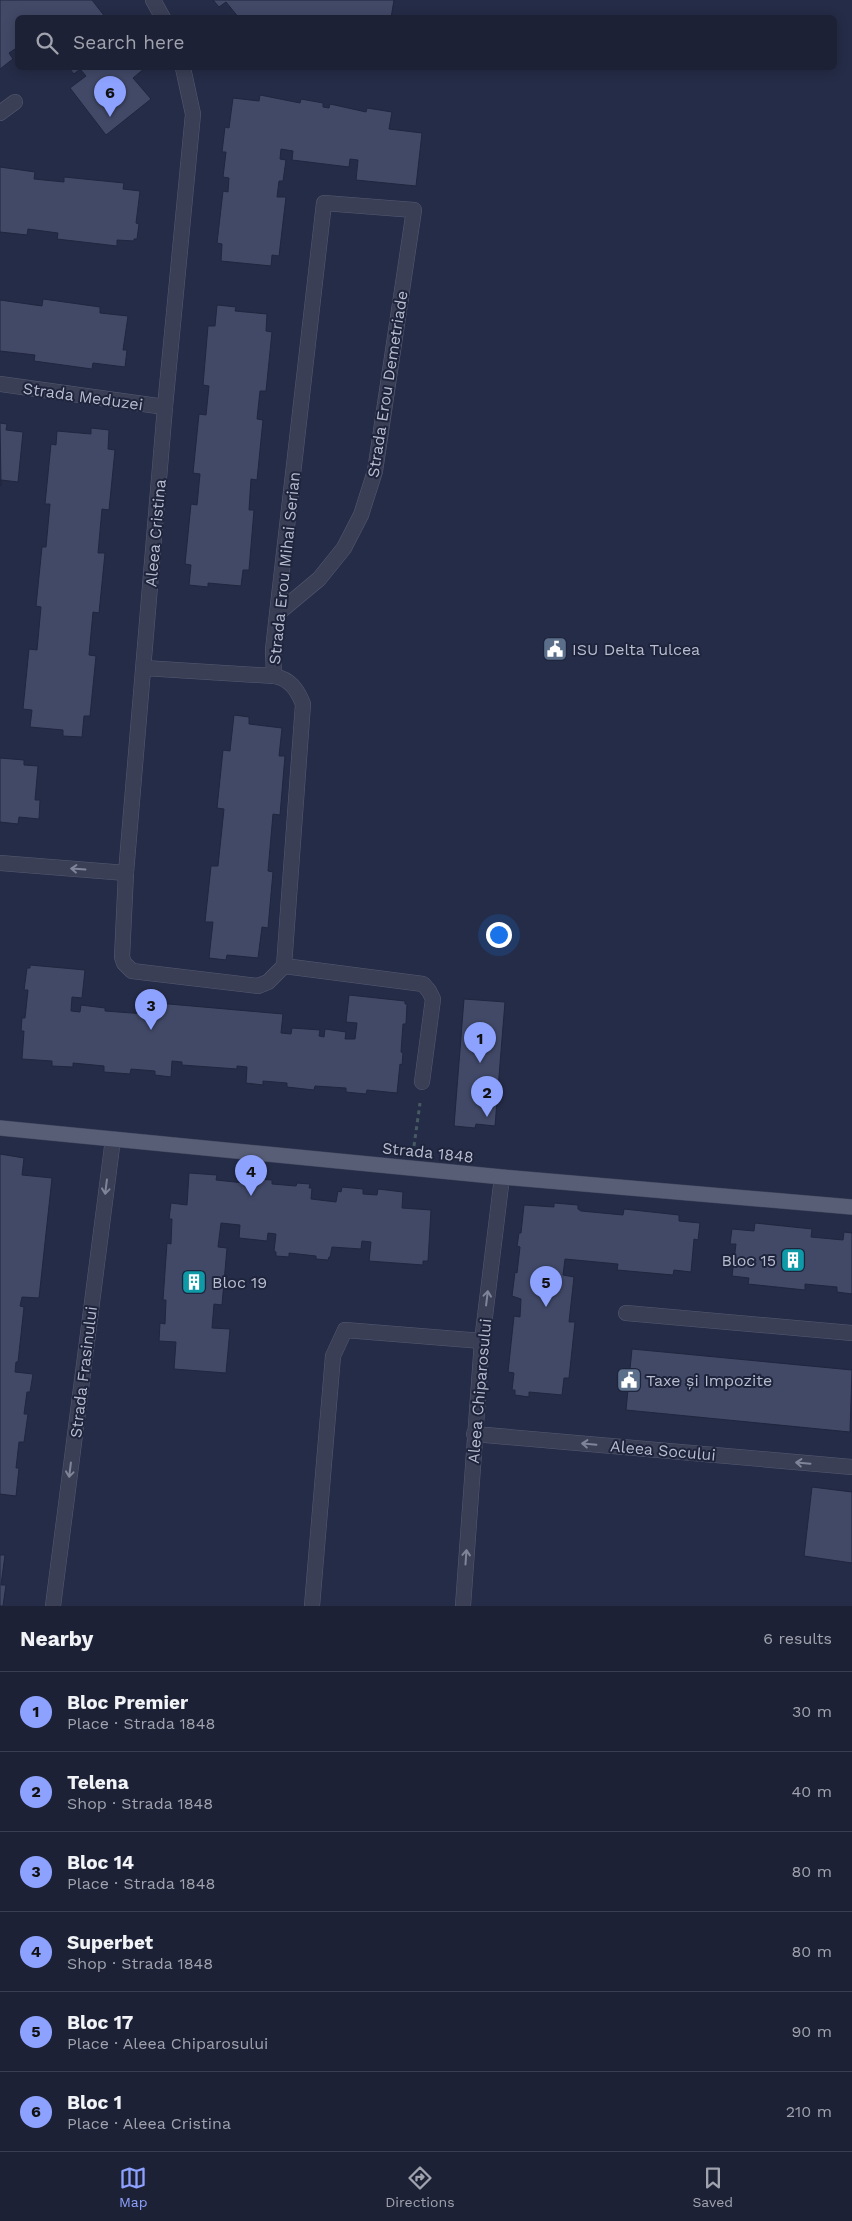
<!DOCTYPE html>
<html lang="en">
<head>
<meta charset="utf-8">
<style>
	:root { --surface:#1c2135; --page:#25293d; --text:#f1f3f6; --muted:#a0a3ad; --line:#3a3e50; --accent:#8da1ff }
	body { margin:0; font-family:"Work Sans",sans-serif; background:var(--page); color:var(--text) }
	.you { position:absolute; left:498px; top:934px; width:18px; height:18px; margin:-12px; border:4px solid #fff; border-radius:50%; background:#1a73e8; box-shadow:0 0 0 8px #1a73e833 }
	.badge { display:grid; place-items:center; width:32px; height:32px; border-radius:50%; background:var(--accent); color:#111; font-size:16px; font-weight:700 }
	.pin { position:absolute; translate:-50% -41px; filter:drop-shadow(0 1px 2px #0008) }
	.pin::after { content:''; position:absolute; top:26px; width:18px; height:15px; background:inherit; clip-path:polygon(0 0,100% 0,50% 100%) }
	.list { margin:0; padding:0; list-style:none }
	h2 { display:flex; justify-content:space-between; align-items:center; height:65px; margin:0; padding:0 20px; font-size:21px }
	h2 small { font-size:16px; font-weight:400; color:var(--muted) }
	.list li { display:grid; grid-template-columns:32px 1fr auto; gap:15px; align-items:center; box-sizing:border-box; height:80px; padding:0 20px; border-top:1px solid var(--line) }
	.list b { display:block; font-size:19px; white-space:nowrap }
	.list p { margin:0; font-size:16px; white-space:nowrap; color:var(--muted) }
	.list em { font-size:16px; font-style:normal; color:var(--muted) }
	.icon { flex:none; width:28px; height:28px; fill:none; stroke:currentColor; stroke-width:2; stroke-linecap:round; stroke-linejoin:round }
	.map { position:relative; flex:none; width:852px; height:1606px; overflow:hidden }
	.search { position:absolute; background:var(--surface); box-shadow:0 2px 12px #0003; left:15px; right:15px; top:15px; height:55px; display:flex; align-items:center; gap:12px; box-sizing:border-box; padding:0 18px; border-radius:8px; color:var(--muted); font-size:19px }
	.sheet { height:545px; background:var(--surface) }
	nav { display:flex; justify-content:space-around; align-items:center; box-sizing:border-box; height:70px; border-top:1px solid var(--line); background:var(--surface); font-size:14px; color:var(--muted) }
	nav a { display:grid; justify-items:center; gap:2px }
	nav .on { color:var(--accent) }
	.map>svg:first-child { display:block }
	.building { fill:#414967; stroke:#20263e }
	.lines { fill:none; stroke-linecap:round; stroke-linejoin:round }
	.minor-casing { stroke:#555a71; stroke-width:16 }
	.major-casing { stroke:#40465d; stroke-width:16 }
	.path { stroke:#465a63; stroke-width:3; stroke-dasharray:4 4; stroke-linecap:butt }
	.minor { stroke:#3a3f56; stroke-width:15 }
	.major { stroke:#585e76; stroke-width:15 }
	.oneway { stroke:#7f8499 }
	.labels { text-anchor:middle; stroke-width:4; stroke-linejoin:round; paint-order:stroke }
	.street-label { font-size:16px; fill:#b8bccf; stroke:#1e243c }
	.poi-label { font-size:16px; fill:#b8bccf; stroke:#1e243c; text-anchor:start }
</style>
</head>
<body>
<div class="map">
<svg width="852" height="1606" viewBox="0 0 852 1606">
	<rect width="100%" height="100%" fill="#252c47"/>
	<g class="building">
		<polygon points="0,0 92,0 106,18 18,18 18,47 9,53 13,59 0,69"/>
		<polygon points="213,0 394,0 391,18 239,18 226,2 219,7"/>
		<polygon points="69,68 145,68 133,78 151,99 106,135 70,88 86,76 80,69 74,74"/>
		<polygon points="260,95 300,103 301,99 323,103 323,107 329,108 330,104 366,112 367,108 392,112 389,129 422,133 416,186 356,180 358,160 350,159 349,167 292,160 293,151 281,149 280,159 286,160 283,181 279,181 277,197 286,197 279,256 272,255 271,266 221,261 222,244 217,243 223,191 228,192 229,178 223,177 226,152 222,152 225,127 229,128 233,98 259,101"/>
		<polygon points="0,167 35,172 34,179 64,182 64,177 124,183 123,189 140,191 136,223 139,224 137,239 134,239 134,241 117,240 117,246 57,239 58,233 28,229 27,235 0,232"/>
		<polygon points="43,299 100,307 100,313 128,316 123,350 127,350 125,367 93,363 92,369 34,361 35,355 0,351 0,300 42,306"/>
		<polygon points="217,305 236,307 235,311 267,314 266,331 272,332 266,391 260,391 257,419 263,420 257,480 251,479 249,510 254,510 249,570 243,570 241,586 208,583 208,587 189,585 191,565 185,564 191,504 197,505 200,474 193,473 199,414 206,415 209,386 203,385 208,326 215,326"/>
		<polygon points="0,423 7,424 6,430 23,432 18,482 1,480 1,486"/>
		<polygon points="91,428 109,430 108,449 115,450 109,510 102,509 98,553 105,553 99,613 93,612 89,655 96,656 90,716 84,716 82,737 63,736 63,730 30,727 32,710 23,709 29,649 37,650 41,607 36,606 42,547 46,547 50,504 45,504 51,444 56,445 57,431 91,434"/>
		<polygon points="234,715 249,717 249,724 282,728 279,756 285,756 280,815 273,814 268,871 273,872 268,928 262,927 258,958 227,955 226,960 209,958 213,922 205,922 211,866 218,866 224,809 217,808 223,750 230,751"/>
		<polygon points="0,758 24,760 24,765 38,766 35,800 40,800 39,819 19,817 18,824 0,822"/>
		<polygon points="30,965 85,970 82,998 72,997 71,1011 80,1012 81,1005 105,1008 105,1011 145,1014 146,1002 283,1014 281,1033 291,1034 292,1028 320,1030 319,1036 324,1037 325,1029 346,1032 345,1039 355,1039 357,1023 346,1022 349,995 405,1001 405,1004 407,1004 406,1024 403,1024 401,1052 403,1053 402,1065 400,1064 397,1093 367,1090 366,1094 346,1092 346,1088 315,1086 314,1090 287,1087 287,1083 263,1081 263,1085 246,1083 247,1067 237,1066 237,1069 182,1065 182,1062 172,1061 171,1077 155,1075 155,1071 131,1069 130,1074 104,1072 104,1066 73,1063 73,1067 52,1066 52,1061 22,1059 24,1031 21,1031 22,1018 25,1018 28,990 24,990 27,968 30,968"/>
		<polygon points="464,999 505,1002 495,1126 476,1124 475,1128 454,1126"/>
		<polygon points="0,1154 24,1158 22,1175 52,1178 39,1298 22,1297 20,1306 24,1307 18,1362 16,1362 15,1372 33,1374 30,1392 27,1392 24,1414 28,1414 24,1442 19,1442 16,1468 19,1468 16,1496 0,1494"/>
		<polygon points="189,1173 217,1175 216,1180 244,1183 244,1178 272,1180 272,1184 296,1186 297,1183 310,1184 309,1188 312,1188 311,1199 336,1202 338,1191 341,1192 342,1187 363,1189 363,1194 377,1195 378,1189 403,1192 402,1208 431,1210 428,1261 423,1261 423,1265 369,1261 371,1242 362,1241 361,1249 332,1247 330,1257 329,1257 328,1260 316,1259 316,1256 289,1253 289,1257 276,1256 276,1252 274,1251 276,1234 268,1233 267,1241 239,1238 240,1225 221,1223 218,1247 227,1248 222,1305 214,1304 212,1328 230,1329 226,1373 174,1369 176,1342 159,1341 160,1323 165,1324 166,1300 163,1300 167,1243 171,1244 172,1219 169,1219 171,1203 187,1205"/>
		<polygon points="554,1203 578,1205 578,1209 581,1211 623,1215 624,1209 679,1215 679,1221 700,1223 698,1240 694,1239 691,1272 674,1270 673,1275 617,1270 618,1264 565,1259 563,1275 574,1277 569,1322 575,1322 569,1378 564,1378 562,1395 529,1392 529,1397 515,1395 515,1390 512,1390 514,1373 508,1372 514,1316 520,1317 521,1299 512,1296 515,1272 517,1273 520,1247 517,1246 519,1233 521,1233 524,1205 554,1207"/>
		<polygon points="755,1223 812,1229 811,1237 843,1240 844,1232 852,1233 852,1294 837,1292 837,1287 805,1284 805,1290 748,1284 749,1278 732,1276 736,1244 730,1244 732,1229 754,1231"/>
		<polygon points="632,1349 852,1370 850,1432 626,1410"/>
		<polygon points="812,1487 852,1492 852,1563 804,1556"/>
		<polygon points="0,1555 5,1555 1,1585 6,1585 3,1606 0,1606"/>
	</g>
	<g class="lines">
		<defs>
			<g id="minor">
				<polyline points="153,0 163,18"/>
				<path d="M 183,68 L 193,114 L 165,407 L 126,873 L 122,957 L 124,963 L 132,971 L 258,986 L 268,982 L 284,966 L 303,704 C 297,689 290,679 274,676 L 273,650 L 277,614 L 324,203 L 414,210 L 375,471 L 361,515 L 344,548 L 319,579 L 277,614"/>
				<polyline points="0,113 15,102"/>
				<polyline points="0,384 165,407"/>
				<polyline points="144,668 274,676"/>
				<polyline points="0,863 126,873"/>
				<polyline points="284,966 423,984 429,991 433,999 422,1082"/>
				<polyline points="626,1313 852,1333"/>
				<polyline points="474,1434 852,1467"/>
				<polyline points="53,1606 113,1139"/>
				<polyline points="312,1606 333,1356 345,1330 482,1341"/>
				<polyline points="463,1606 482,1341 502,1177"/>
			</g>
			<polyline id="major" points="0,1128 502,1177 852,1207"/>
		</defs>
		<use href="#minor" class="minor-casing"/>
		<use href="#major" class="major-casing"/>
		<polyline class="path" points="414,1146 420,1103"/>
		<use href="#minor" class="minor"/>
		<use href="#major" class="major"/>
	</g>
	<defs><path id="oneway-shaft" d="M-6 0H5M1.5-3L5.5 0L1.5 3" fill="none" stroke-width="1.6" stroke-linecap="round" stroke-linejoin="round" transform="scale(1.25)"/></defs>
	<g class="oneway">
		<use href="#oneway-shaft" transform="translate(78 869) rotate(-176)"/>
		<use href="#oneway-shaft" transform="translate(106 1187) rotate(97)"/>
		<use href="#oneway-shaft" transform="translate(487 1298) rotate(-83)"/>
		<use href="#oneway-shaft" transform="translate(589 1444) rotate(-175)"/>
		<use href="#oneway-shaft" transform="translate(803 1463) rotate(-175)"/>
		<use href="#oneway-shaft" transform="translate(70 1470) rotate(97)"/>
		<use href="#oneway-shaft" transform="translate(466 1557) rotate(-86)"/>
	</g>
	<defs>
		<symbol id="civic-square" viewBox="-11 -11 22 22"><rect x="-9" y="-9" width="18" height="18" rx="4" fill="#5c6f8a" stroke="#1e243c"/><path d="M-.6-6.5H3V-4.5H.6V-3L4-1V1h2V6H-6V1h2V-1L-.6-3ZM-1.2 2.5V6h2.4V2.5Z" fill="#fff"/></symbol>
		<symbol id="building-square" viewBox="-11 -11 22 22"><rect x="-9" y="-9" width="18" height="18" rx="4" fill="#0f9aa8" stroke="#1e243c"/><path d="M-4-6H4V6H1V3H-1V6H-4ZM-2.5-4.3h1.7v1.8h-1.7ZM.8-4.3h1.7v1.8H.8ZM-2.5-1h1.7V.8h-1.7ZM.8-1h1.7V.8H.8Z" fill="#fff"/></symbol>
	</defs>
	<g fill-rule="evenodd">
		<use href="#civic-square" x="541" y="635" width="28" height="28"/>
		<use href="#building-square" x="779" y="1246" width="28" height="28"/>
		<use href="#building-square" x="180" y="1268" width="28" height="28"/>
		<use href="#civic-square" x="615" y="1366" width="28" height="28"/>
	</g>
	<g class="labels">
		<g class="street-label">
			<text transform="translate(387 384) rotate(-81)" y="6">Strada Erou Demetriade</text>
			<text transform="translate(83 396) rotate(8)" y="6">Strada Meduzei</text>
			<text transform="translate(155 533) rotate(-85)" y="6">Aleea Cristina</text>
			<text transform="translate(284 568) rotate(-84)" y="6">Strada Erou Mihai Serian</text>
			<text transform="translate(428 1152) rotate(6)" y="6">Strada 1848</text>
			<text transform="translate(83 1372) rotate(-83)" y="6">Strada Frasinului</text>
			<text transform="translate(479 1391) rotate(-85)" y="6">Aleea Chiparosului</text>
			<text transform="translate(663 1450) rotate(5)" y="6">Aleea Socului</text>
		</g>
		<g class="poi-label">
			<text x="572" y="655">ISU Delta Tulcea</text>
			<text x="776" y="1266" text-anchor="end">Bloc 15</text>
			<text x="212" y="1288">Bloc 19</text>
			<text x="646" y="1386">Taxe și Impozite</text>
		</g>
	</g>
</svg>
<div class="you"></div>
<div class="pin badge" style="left:480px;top:1063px">1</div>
<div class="pin badge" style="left:487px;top:1117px">2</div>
<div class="pin badge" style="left:151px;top:1030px">3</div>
<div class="pin badge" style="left:251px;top:1196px">4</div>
<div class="pin badge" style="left:546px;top:1307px">5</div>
<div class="pin badge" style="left:110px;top:117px">6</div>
<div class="search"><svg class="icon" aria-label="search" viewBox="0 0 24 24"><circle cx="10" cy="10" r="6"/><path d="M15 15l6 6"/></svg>Search here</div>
</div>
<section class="sheet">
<h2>Nearby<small>6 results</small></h2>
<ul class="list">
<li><span class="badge">1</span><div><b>Bloc Premier</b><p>Place · Strada 1848</p></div><em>30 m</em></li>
<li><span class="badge">2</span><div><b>Telena</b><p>Shop · Strada 1848</p></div><em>40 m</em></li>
<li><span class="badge">3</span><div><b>Bloc 14</b><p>Place · Strada 1848</p></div><em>80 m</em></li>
<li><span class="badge">4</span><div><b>Superbet</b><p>Shop · Strada 1848</p></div><em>80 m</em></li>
<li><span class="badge">5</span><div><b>Bloc 17</b><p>Place · Aleea Chiparosului</p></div><em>90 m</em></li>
<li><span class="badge">6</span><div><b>Bloc 1</b><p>Place · Aleea Cristina</p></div><em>210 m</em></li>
</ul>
</section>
<nav>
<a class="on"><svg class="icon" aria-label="map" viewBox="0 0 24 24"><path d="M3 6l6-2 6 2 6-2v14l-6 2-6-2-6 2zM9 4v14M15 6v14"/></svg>Map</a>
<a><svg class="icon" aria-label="directions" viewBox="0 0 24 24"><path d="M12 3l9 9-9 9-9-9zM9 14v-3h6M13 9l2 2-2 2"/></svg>Directions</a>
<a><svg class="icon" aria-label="saved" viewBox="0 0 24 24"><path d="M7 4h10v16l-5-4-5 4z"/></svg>Saved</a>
</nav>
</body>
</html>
